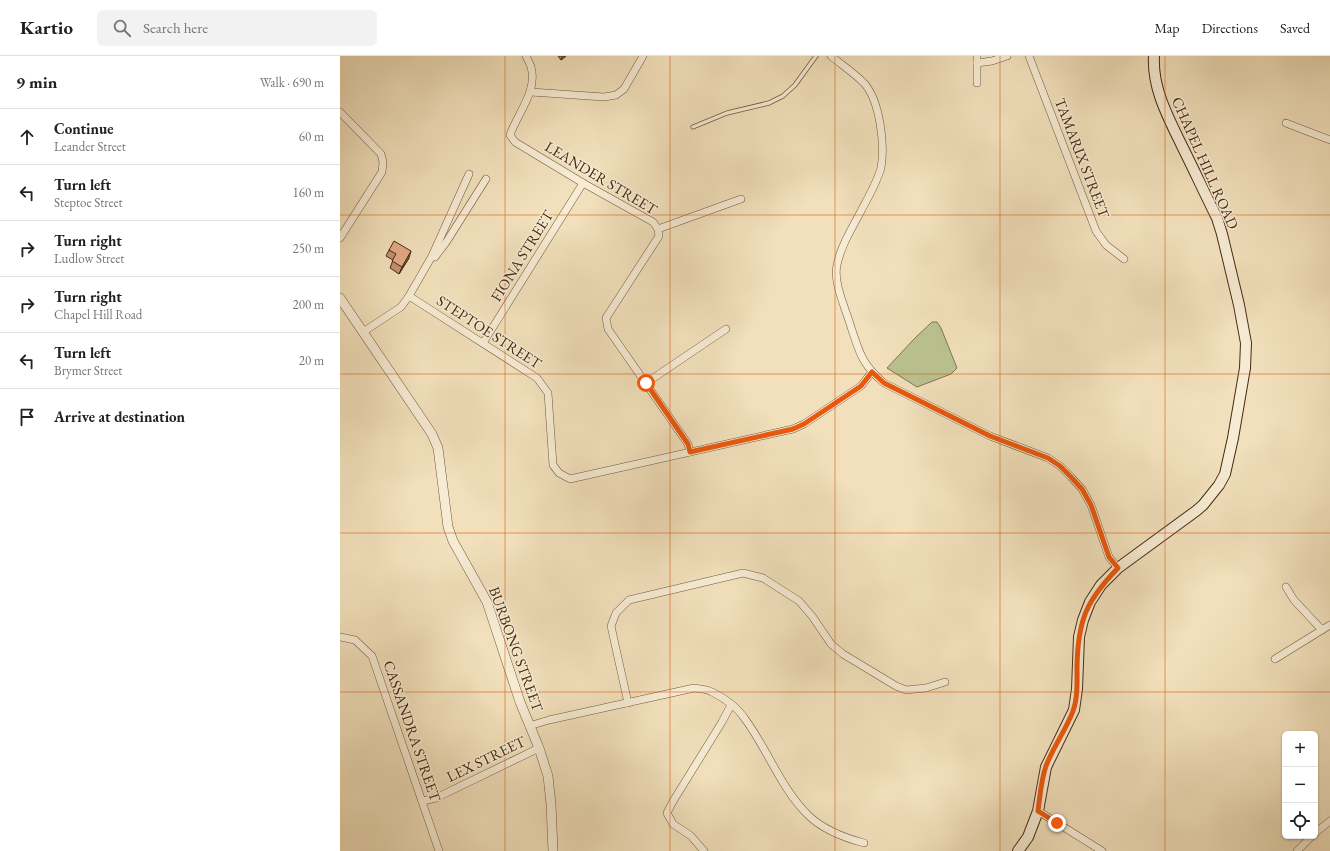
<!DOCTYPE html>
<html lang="en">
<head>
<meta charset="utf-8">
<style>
	:root { --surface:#fff; --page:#f2f2f2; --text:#202124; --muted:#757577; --line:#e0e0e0 }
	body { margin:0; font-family:"EB Garamond",serif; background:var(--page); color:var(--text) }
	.controls { position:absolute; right:12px; bottom:12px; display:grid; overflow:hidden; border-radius:6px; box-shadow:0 1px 3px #0004 }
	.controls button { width:36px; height:36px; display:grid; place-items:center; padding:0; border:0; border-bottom:1px solid var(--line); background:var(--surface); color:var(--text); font:20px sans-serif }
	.stop { position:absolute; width:12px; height:12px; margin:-9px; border:3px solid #ea580c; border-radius:50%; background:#fff }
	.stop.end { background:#ea580c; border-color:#fff; box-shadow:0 1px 4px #0008 }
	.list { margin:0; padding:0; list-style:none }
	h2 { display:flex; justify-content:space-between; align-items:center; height:52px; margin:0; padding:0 16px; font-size:17px }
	h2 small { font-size:13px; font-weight:400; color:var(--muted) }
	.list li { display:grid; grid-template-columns:26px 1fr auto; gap:12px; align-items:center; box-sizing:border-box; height:56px; padding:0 16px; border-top:1px solid var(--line) }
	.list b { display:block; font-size:15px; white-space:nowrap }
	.list p { margin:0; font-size:13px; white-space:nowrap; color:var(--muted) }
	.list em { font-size:13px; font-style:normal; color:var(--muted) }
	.icon { flex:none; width:22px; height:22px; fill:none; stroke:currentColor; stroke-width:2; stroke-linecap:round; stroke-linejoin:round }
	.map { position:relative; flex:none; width:990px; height:795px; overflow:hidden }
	header { display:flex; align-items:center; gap:24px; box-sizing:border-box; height:56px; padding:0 20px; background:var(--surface); border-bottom:1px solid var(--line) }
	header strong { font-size:19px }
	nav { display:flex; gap:22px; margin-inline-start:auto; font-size:14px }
	.search { width:280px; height:36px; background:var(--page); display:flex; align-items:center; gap:10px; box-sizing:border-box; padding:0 14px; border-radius:6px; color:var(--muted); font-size:15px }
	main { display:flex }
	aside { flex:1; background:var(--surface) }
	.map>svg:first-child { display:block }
	.green { fill:#bac290; stroke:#827651 }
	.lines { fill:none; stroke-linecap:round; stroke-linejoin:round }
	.service-casing { stroke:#73573c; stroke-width:5 }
	.minor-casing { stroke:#73573c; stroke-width:8 }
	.tertiary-casing { stroke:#73573c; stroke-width:10 }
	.secondary-casing { stroke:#492912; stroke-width:12 }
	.service { stroke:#f6ebd3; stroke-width:3.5 }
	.minor { stroke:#f6ebd3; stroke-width:7 }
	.tertiary { stroke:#f6ebd3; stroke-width:9 }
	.secondary { stroke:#f6ebd3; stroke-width:10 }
	.wall { fill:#c49273; stroke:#492912 }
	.shaded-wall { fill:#a0775e; stroke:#492912 }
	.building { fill:#e4aa86; stroke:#492912 }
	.route { stroke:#ea580c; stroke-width:5 }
	.grid { fill:none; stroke:#d8540d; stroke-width:1; stroke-opacity:0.55 }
	.labels { text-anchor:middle; stroke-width:3; stroke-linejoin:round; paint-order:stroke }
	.street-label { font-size:15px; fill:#492912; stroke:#f6ebd3 }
</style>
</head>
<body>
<header>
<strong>Kartio</strong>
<div class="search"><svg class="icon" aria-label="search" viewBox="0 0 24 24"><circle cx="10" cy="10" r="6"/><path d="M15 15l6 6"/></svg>Search here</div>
<nav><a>Map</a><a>Directions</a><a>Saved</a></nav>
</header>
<main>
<aside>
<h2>9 min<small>Walk · 690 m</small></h2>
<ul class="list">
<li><svg class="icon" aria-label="ahead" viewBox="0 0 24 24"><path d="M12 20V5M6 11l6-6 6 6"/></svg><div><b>Continue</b><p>Leander Street</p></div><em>60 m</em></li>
<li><svg class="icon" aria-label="left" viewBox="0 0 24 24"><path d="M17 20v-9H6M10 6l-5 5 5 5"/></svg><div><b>Turn left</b><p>Steptoe Street</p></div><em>160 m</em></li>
<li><svg class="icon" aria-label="right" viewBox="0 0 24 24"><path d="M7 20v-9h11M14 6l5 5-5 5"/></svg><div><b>Turn right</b><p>Ludlow Street</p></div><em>250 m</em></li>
<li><svg class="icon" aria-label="right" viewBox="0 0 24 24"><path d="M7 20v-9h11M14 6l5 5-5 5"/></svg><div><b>Turn right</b><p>Chapel Hill Road</p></div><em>200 m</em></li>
<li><svg class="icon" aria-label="left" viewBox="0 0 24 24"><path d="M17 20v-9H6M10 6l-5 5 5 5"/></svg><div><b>Turn left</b><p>Brymer Street</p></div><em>20 m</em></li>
<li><svg class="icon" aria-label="arrive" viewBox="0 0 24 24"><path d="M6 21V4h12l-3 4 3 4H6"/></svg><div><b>Arrive at destination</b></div></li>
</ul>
</aside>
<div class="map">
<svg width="990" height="795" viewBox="0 0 990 795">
	<rect width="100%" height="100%" fill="#f1e0bb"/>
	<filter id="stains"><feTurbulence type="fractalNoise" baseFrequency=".005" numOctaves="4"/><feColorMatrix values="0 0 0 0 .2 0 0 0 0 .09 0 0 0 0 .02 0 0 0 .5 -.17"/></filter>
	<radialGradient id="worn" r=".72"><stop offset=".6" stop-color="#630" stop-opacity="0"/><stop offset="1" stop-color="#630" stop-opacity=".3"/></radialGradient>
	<polygon class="green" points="592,266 597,266 601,272 617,312 611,318 577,331 547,312 575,282"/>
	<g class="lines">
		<defs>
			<polyline id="service" points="353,71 387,57 429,47 443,40 455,29 476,0"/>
			<g id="minor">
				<path d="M 186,0 C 188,4 190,8 191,11 C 198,35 177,58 170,79 L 175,86 L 243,127 L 313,166 L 318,173 L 319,180 L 266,262 L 268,273 L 348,388 L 350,396"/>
				<path d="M 491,0 C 502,9 514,17 524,27 C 540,45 545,88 541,112 C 537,126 529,140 522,153 C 513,171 501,189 497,209 C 493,226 505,251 510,268 C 519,295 521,308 544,327 L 650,380 L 708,402 L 720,410 L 731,421 L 742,433 L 751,449 L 769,501 L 778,512"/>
				<polyline points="637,0 637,27"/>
				<polyline points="689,0 756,175 766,189 784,203"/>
				<polyline points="637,7 652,5 667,0"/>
				<polyline points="191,36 264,41 276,39 284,33 303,0"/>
				<polyline points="0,56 41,98 43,106 42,116 0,182"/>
				<polyline points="946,67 990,84"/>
				<polyline points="318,173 401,143"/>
				<polyline points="95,201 107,185 146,123"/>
				<polyline points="69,240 92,200 129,118"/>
				<polyline points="23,276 61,251 69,240 197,322 208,337 213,409 219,417 230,423 453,373 464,368 521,330 532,316"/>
				<polyline points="143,287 243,127"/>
				<polyline points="306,327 386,273"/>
				<polyline points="946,531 954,544 982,574"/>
				<polyline points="0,581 15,584 32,600 99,795"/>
				<polyline points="935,603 990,569"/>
				<polyline points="288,647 271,570 276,557 289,544 403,517 423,522 459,545 472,560 491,588 503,598 556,630 566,634 586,632 605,626"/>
				<path d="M 189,670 L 209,664 L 354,632 C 360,633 367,633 372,636 C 384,642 398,652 405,663 C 428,694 441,733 469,760 C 484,774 505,782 524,787"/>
				<polyline points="83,745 96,742 199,692"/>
				<polyline points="698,755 762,795"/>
				<polyline points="975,777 990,765"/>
				<polyline points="364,795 351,780 333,768 327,757 332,747 382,666 391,649"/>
				<polyline points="957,795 972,780"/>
			</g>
			<polyline id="tertiary" points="0,242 92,378 98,392 108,471 113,485 147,546 180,646 199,692 208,720 211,748 213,795"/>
			<path id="secondary" d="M 678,795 L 688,781 L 698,755 L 706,711 L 734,654 L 737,633 L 739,581 L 743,564 L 750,546 L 761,529 L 778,512 L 856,455 L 863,449 L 879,429 L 885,418 L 893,382 L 905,312 L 906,287 L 899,249 L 882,178 L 877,162 C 865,138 854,114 842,90 C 828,61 812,32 814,0"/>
		</defs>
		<use href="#service" class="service-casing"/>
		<use href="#minor" class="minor-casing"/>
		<use href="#tertiary" class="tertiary-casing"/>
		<use href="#secondary" class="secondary-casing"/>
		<use href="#service" class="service"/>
		<use href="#minor" class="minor"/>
		<use href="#tertiary" class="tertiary"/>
		<use href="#secondary" class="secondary"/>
	</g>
	<g class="wall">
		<polygon points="218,0 226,0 221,4"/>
		<polygon points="49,194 69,202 59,218 50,212 53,204 46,200"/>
	</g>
	<g class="shaded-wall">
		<polygon points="222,0 226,0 221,4"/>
		<polygon points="71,195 69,202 59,218 62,211"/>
	</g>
	<polygon class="building" points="54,185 71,195 62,211 52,205 56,198 49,194"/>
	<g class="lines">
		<path class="route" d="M 306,327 L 348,388 L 350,396 L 453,373 L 464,368 L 521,330 L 532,316 L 544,327 L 650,380 L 708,402 L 720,410 L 731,421 L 742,433 L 751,449 L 769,501 L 778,512 C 746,545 738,564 737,610 C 737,625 738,641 733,655 C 726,674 713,691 706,710 C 701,724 700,740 698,755 L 717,767"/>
	</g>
	<path class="grid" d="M 165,0 L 165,795M 330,0 L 330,795M 495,0 L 495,795M 660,0 L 660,795M 825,0 L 825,795M 0,159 L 990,159M 0,318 L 990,318M 0,477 L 990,477M 0,636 L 990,636"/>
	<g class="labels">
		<g class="street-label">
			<text transform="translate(742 102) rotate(69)" y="5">TAMARIX STREET</text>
			<text transform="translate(865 107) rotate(66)" y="5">CHAPEL HILL ROAD</text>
			<text transform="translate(261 122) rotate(31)" y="5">LEANDER STREET</text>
			<text transform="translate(182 200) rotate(-58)" y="5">FIONA STREET</text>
			<text transform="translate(149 276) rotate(33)" y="5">STEPTOE STREET</text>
			<text transform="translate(176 593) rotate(70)" y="5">BURBONG STREET</text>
			<text transform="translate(72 675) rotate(71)" y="5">CASSANDRA STREET</text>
			<text transform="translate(146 703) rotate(-26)" y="5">LEX STREET</text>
		</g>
	</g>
	<rect width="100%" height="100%" filter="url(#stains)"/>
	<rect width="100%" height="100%" fill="url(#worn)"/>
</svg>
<div class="controls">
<button>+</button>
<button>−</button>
<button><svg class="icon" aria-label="locate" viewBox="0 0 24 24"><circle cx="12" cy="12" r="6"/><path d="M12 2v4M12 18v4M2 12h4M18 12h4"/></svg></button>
</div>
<div class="stop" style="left:306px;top:327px"></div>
<div class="stop end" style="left:717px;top:767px"></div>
</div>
</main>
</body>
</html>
